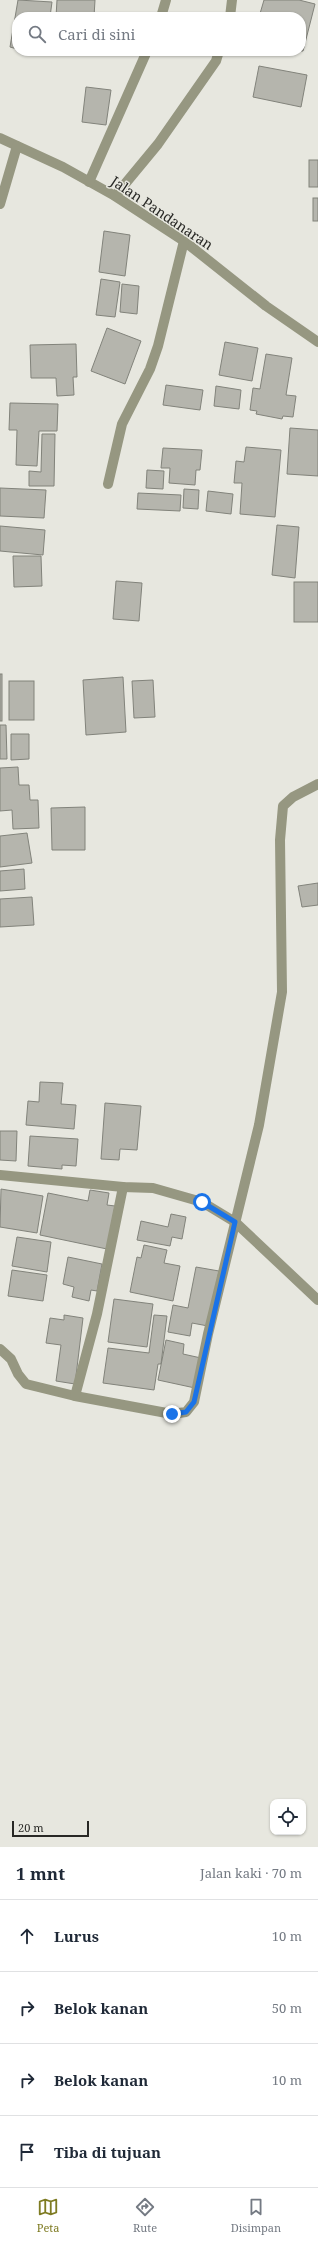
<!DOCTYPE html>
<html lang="id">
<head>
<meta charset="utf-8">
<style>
	:root { --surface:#fff; --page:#f2f2f3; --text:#1f2937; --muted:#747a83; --line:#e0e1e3; --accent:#7e7b22 }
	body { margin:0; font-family:"Noto Serif",serif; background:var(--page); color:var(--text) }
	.controls { position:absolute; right:12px; bottom:12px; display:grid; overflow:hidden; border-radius:8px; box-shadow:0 1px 3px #0004 }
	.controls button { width:36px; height:36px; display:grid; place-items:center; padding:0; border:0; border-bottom:1px solid var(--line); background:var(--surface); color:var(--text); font:20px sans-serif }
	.scale { position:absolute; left:12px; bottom:10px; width:77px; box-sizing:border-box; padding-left:4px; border:2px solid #282825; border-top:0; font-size:11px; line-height:14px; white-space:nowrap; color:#282825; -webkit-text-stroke:3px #e7e7df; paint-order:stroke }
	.stop { position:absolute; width:12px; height:12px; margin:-9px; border:3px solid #1a73e8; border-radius:50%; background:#fff }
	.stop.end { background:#1a73e8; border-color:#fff; box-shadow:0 1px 4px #0008 }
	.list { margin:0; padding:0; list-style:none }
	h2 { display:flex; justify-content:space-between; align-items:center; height:52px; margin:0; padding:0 16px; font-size:17px }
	h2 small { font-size:13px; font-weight:400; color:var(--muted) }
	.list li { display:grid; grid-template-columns:26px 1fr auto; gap:12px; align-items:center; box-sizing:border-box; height:72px; padding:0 16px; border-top:1px solid var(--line) }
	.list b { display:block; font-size:15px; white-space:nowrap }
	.list em { font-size:13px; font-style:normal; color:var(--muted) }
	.icon { flex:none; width:22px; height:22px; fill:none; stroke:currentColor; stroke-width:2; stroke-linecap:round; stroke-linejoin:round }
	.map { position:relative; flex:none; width:318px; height:1847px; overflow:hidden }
	.search { position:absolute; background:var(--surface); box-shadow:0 1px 3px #0004; left:12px; right:12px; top:12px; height:44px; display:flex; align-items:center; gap:10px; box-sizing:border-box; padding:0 14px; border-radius:16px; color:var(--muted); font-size:15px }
	.sheet { height:340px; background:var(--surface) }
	nav { display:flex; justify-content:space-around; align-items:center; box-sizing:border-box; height:56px; border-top:1px solid var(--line); background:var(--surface); font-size:11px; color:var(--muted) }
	nav a { display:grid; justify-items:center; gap:2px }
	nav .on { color:var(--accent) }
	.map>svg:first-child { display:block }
	.building { fill:#b5b5ad; stroke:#82837b }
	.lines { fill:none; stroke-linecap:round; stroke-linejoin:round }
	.minor { stroke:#969781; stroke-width:10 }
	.route { stroke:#1a73e8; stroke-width:5 }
	.labels { text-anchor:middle; stroke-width:3; stroke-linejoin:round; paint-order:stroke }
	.street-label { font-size:14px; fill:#282825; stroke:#e7e7df }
</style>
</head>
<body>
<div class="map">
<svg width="318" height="1847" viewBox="0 0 318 1847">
	<rect width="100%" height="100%" fill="#e7e7df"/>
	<g class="building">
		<polygon points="18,0 52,2 50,17 17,17 17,49 10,47"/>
		<polygon points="57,0 95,0 94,17 56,17"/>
		<polygon points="264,0 299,0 315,4 303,51 301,51 301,17 259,17"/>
		<polygon points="27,51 44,51 43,55"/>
		<polygon points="259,66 307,75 301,107 253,97"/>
		<polygon points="86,87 111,90 106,125 82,122"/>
		<rect x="309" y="160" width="9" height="27"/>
		<rect x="313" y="198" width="5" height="23"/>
		<polygon points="104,231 130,235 125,276 99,272"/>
		<polygon points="101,279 120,282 115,317 96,315"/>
		<polygon points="122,284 139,286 137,314 120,312"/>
		<polygon points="107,328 141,341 125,384 91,371"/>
		<polygon points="225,342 258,348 252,381 219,375"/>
		<polygon points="76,344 77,377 73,377 74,395 57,396 56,378 31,378 30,345"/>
		<polygon points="266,354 292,358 286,395 296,396 293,417 283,416 282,419 256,414 257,411 250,410 253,388 260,389"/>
		<polygon points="166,385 203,390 200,410 163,405"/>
		<polygon points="216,386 241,390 239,409 214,406"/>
		<polygon points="10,403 58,404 57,431 39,431 37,466 16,465 17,430 9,430"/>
		<polygon points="290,428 318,430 318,476 287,474"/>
		<polygon points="42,434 55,434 54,486 29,486 29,471 41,472"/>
		<polygon points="246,447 281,450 275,517 240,514 242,483 234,483 236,461 244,462"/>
		<polygon points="163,448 202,450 200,470 196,470 195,485 169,483 170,468 161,468"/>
		<polygon points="147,470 164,471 163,489 146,488"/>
		<polygon points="0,488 46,490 44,518 0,516"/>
		<polygon points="184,489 199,490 198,509 183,508"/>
		<polygon points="208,491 233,494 231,514 206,511"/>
		<polygon points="138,493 181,495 180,511 137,509"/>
		<polygon points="277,525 299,527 295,578 272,575"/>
		<polygon points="0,526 45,530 43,555 0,551"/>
		<polygon points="13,556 41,556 42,586 14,587"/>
		<polygon points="116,581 142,583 139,621 113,619"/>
		<rect x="294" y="582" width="24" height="40"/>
		<rect x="0" y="674" width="2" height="47"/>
		<polygon points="123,677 126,732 86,735 83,680"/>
		<polygon points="153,680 155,717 134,718 132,681"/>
		<rect x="9" y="681" width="25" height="39"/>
		<polygon points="0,725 6,725 7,759 0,759"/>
		<polygon points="11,734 29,734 29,759 11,760"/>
		<polygon points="18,767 19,785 29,785 30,800 38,800 39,828 13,829 12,810 0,811 0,768"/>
		<polygon points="85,807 85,850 52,850 51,808"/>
		<polygon points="27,833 32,863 0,867 0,836"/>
		<polygon points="24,869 25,889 0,891 0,871"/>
		<polygon points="318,883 318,905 302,907 298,886"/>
		<polygon points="32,897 34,925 0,927 0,899"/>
		<polygon points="40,1082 63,1083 61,1104 76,1105 74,1129 26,1125 28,1101 39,1102"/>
		<polygon points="105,1103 141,1106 137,1150 120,1149 119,1160 101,1159"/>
		<polygon points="0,1131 17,1131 16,1161 0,1160"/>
		<polygon points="30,1136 78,1139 76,1166 62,1165 62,1169 28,1166"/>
		<polygon points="1,1189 43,1196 37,1233 0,1227"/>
		<polygon points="90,1190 109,1193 107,1205 115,1206 107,1249 40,1235 48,1193 88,1201"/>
		<polygon points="171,1214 186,1217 182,1239 172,1237 170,1246 137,1240 141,1221 168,1227"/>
		<polygon points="17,1237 51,1242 47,1272 12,1266"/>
		<polygon points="144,1245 167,1250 164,1263 180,1266 173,1301 130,1292 137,1257 141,1258"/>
		<polygon points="68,1257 102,1264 97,1291 91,1290 89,1301 72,1297 74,1287 63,1284"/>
		<polygon points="196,1267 219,1271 208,1326 192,1323 190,1336 168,1332 173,1305 188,1308"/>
		<polygon points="12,1270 47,1275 43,1301 8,1296"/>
		<polygon points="114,1299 153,1304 147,1347 108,1342"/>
		<polygon points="64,1315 83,1318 75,1384 56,1381 61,1345 46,1343 50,1318 64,1320"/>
		<polygon points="154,1315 167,1316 161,1364 158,1364 154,1390 103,1383 108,1348 149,1353"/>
		<polygon points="166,1340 184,1344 183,1354 201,1358 195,1388 158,1380"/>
	</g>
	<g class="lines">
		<g class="minor">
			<polyline points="161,17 166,0"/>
			<polyline points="230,17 232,0"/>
			<polyline points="0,138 63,167 115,196 184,241 266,306 318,342"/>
			<polyline points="89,182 147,51"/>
			<polyline points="115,196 158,144 216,61 219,51"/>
			<polyline points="0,204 17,146"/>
			<polyline points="108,484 122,424 150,369 158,346 184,241"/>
			<polyline points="0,1175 123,1187 153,1188 202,1202 235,1222 318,1300"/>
			<polyline points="0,1349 11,1359 18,1374 26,1384 75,1396 172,1414 186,1412 194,1402 208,1334 259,1125 282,992 280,840 283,806 293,797 318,784"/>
			<polyline points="75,1396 97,1314 123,1187"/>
		</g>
	</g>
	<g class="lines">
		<polyline class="route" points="172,1414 186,1412 194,1402 235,1222 202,1202"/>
	</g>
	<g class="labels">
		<g class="street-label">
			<text transform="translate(162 213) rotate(34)" y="5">Jalan Pandanaran</text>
		</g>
	</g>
</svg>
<div class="controls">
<button><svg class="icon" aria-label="locate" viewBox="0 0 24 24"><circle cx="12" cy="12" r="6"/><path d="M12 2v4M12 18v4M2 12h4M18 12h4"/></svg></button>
</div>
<div class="scale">20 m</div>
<div class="stop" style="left:202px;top:1202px"></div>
<div class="stop end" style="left:172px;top:1414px"></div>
<div class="search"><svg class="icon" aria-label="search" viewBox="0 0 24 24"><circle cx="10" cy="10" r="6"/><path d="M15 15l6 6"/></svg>Cari di sini</div>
</div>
<section class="sheet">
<h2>1 mnt<small>Jalan kaki · 70 m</small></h2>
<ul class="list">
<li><svg class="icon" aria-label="ahead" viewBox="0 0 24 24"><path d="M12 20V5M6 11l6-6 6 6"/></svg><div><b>Lurus</b></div><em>10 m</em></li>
<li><svg class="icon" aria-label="right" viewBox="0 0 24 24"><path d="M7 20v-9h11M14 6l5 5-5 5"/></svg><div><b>Belok kanan</b></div><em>50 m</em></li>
<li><svg class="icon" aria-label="right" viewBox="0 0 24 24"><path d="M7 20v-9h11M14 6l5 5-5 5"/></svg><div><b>Belok kanan</b></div><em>10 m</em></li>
<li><svg class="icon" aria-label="arrive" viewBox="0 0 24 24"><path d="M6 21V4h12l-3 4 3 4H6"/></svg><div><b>Tiba di tujuan</b></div></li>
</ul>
</section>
<nav>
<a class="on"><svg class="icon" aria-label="map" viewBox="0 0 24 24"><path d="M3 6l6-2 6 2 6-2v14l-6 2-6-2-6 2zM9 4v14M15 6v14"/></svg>Peta</a>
<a><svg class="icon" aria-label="directions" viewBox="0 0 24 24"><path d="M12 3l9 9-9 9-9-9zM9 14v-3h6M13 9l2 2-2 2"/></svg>Rute</a>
<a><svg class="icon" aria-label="saved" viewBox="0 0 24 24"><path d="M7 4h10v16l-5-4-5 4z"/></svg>Disimpan</a>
</nav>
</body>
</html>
